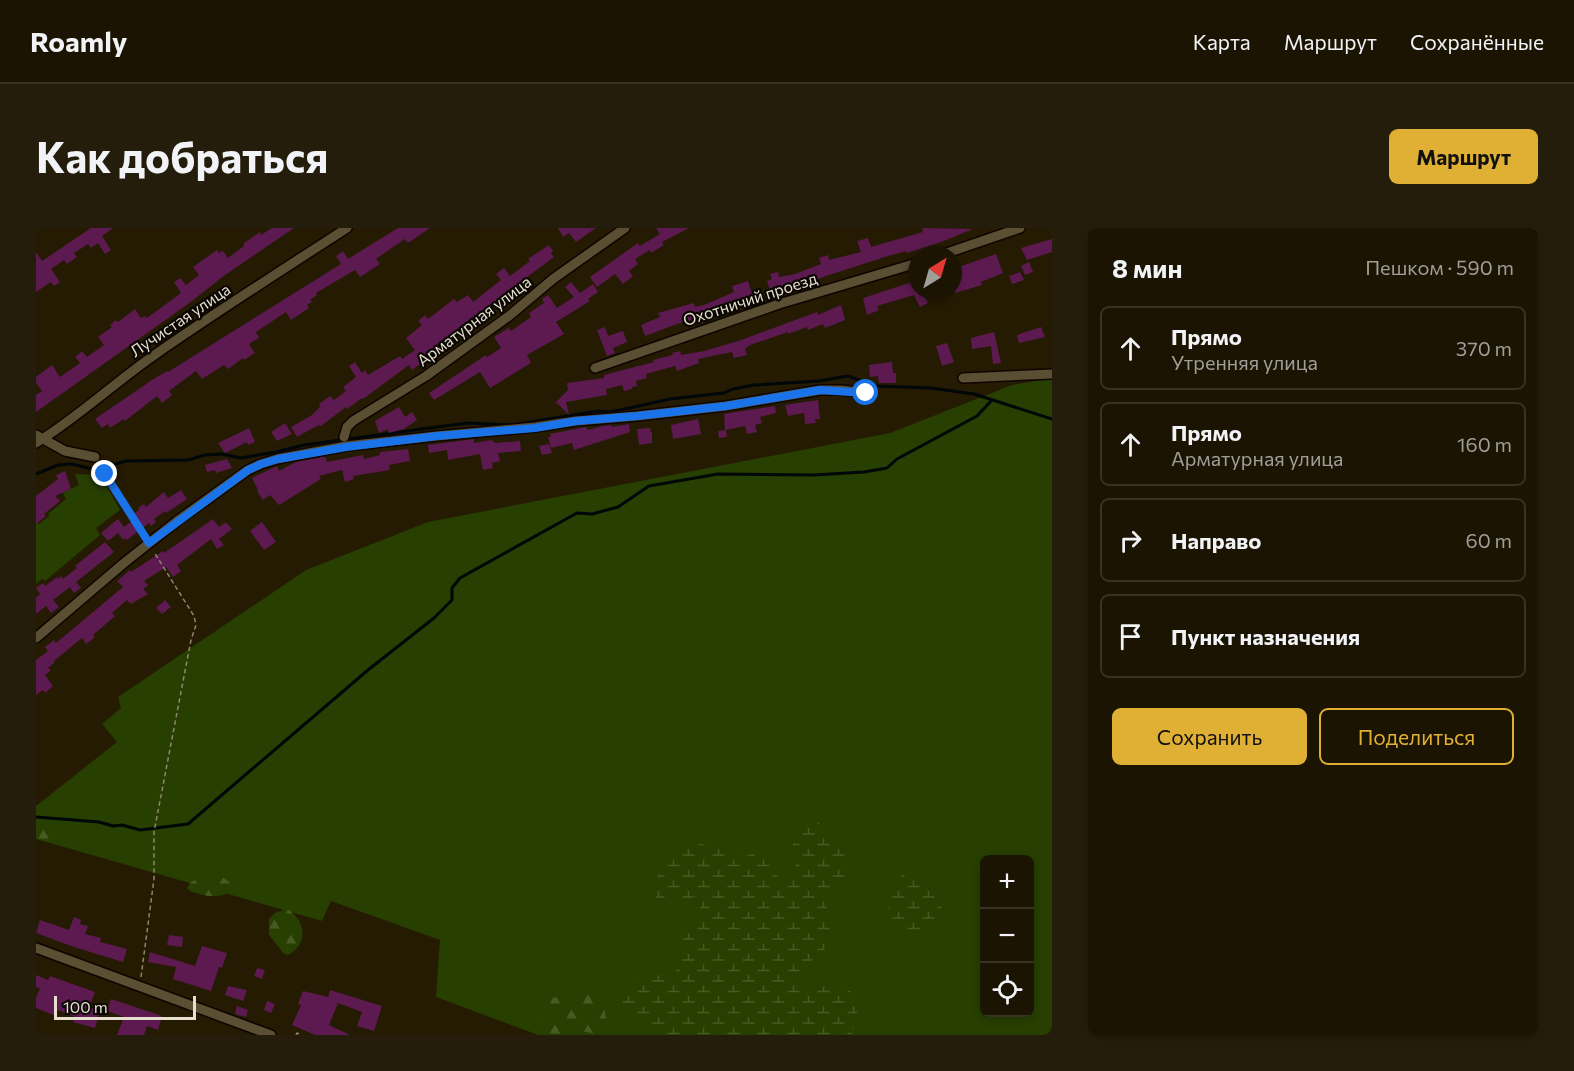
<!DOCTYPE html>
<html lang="ru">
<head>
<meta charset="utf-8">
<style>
	:root { --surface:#1c1402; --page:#251d0c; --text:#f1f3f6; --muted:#a09e99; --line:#3a3324; --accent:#e0b034 }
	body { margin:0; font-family:Commissioner,sans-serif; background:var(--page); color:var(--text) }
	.controls { position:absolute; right:18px; bottom:18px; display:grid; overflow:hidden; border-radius:9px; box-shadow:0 3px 9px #0003 }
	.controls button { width:54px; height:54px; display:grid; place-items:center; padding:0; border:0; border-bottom:2px solid var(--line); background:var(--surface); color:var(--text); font:30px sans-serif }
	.compass { position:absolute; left:872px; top:18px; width:54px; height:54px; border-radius:50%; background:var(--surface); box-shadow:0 3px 9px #0003; rotate:37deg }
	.scale { position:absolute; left:18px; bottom:15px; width:142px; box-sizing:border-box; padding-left:6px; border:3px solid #e6dfd0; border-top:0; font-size:16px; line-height:21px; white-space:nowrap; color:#e6dfd0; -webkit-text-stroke:4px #0a0601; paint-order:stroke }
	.stop { position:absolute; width:18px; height:18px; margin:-14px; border:4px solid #1a73e8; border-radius:50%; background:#fff }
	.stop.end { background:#1a73e8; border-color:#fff; box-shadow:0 2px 6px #0008 }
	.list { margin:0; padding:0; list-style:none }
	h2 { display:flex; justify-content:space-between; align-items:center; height:78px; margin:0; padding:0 24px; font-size:26px }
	h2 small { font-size:20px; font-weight:400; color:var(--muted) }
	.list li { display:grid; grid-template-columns:39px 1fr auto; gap:18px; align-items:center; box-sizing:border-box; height:84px; margin:0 12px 12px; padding:0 12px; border:2px solid var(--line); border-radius:9px }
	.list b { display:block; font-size:22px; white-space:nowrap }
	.list p { margin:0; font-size:20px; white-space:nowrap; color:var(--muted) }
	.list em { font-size:20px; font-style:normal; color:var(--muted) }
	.actions { display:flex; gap:12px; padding:18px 24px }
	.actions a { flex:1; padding:14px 0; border:2px solid var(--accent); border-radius:9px; text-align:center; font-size:21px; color:var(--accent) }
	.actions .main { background:var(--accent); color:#111 }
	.icon { flex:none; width:33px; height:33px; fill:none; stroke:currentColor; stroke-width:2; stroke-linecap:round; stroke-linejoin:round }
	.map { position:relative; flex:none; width:1016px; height:807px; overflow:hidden; border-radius:9px }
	header { display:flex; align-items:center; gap:36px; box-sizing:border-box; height:84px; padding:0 30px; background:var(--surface); border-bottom:2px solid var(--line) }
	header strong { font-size:28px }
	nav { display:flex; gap:33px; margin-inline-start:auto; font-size:21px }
	.intro { display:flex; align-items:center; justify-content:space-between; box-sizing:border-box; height:144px; padding:0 36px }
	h1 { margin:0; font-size:42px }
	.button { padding:15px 27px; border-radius:9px; background:var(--accent); color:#111; font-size:21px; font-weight:700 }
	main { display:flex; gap:36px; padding:0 36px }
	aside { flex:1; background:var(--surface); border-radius:9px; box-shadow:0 3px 9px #0003 }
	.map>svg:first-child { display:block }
	.green { fill:#273f00; fill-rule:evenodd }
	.forest { fill:url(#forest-firs) }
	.wetland { fill:url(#wetland-marsh) }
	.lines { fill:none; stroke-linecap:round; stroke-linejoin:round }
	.stream { stroke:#000708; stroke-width:3 }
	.building { fill:#5d1a50 }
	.minor-casing { stroke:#0e0500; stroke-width:12 }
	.path { stroke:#8e8572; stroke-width:1.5; stroke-dasharray:4.5 3; stroke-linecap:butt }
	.minor { stroke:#5a4e33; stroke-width:9 }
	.route { stroke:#1a73e8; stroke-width:8 }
	.labels { text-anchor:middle; stroke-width:4.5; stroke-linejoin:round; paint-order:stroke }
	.street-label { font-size:16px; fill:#e6dfd0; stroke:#0a0601 }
</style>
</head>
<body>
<header>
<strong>Roamly</strong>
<nav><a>Карта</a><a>Маршрут</a><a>Сохранённые</a></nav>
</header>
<div class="intro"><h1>Как добраться</h1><a class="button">Маршрут</a></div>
<main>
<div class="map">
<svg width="1016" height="807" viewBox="0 0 1016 807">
	<defs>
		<pattern id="forest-firs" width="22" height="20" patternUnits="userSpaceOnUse" patternTransform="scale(1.5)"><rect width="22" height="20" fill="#273f00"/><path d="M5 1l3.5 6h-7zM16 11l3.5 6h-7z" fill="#465a24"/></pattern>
		<pattern id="wetland-marsh" width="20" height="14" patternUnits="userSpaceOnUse" patternTransform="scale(1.5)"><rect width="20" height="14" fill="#273f00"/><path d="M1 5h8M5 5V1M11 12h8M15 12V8" fill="none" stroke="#465a24"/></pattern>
	</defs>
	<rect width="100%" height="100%" fill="#251a02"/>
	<g class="green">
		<path d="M 1016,150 L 1016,807 L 502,807 L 400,769 L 404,712 L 295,673 L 286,693 L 0,611 L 0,578 L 81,514 L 66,496 L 85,480 L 82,469 L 270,342 L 392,294 L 854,205 L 976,157 ZM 948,632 L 993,632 L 993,784 L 948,784 Z"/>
		<polygon points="39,246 64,247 84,282 60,300 64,307 9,353 6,351 0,356 0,293 3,296 13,288 12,286 30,271 27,265 43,257"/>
	</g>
	<g class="forest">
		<polygon points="0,592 11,593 20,598 22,606 12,612 0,611"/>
		<path d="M 167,648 L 188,650 L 197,657 L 194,664 C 181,671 168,668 154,663 L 151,660 L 155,654 Z"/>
		<path d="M 251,681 C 270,692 273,716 252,727 L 248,726 L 233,707 L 233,691 L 239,685 Z"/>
		<polygon points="540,761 551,762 567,771 570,790 577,800 571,807 563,807 538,801 533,807 512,807 506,798 509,776 512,772"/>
	</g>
	<g class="wetland">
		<path d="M 781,593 L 805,617 L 813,633 L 808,654 L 786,668 L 796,693 L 792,718 L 762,745 L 763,754 L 778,761 L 803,754 C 828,771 822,780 816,807 L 633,807 C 617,803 592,789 586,773 L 598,753 L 640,743 L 647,711 L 666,684 L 660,669 L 626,674 L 620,669 L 619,653 L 635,624 L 665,616 L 709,628 L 726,623 L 734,628 L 743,652 L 751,654 L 760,641 L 757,617 L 765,597 Z"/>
		<path d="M 874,644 L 889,653 L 906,676 C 905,692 893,700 881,709 L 865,708 L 853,688 L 852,665 L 867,646 Z"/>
	</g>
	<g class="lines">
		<g class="stream">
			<polyline points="482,196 562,183 575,184 634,171 688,165 697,161 718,157 783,153 812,148 840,158 895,160 938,166 1016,191"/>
			<polyline points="0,246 22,237 36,236 60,242 90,233 152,232 169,227 186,226 205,230 240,224 268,217 431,195 476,197"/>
			<polyline points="0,589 63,594 77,598 86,597 104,602 152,596 332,442 398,390 416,372 416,360 424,350 541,285 556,286 582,279 613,258 682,246 778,247 828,244 851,240 861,231 941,188 956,172"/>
		</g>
	</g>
	<g class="building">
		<polygon points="55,0 77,0 66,8 75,22 69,26 62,15 55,20 52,16 38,25 41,29 31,36 28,32 15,41 24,54 18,58 15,54 0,64 0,24 6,33"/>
		<polygon points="236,0 258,0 189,47 152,76 0,184 0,167 6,163 0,155 0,149 16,137 24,149 44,135 39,129 46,123 51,129 68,117 62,109 76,99 74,97 80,92 82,94 99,81 105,90 109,88 111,90 145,65 138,54 144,50 150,57 163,47 157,39 181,22 183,25 187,23 192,30 208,18 207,16 224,4 225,7"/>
		<polygon points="362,0 394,0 372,15 369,11 354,21 340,31 344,36 324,49 319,42 280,65 281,67 274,72 276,74 271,77 273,80 255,92 250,84 220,104 223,110 213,116 219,125 208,132 207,130 192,141 188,137 166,151 160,143 133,163 136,167 126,175 121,168 89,193 88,191 74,200 72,196 66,200 59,191 116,152 131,143 132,144 305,36 300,28 307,23 312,31"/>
		<polygon points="522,0 560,0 540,14 533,5 527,9"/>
		<polygon points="620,0 653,0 626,14 628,17 615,25 614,22 599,31 602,36 593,43 597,48 587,56 579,46 561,59 554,49 602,15 604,18 624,6"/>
		<polygon points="886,0 937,1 905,14 871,25 870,23 852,28 787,49 765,59 766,62 759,64 757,59 735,65 731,53 736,51 734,46 742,44 743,49 759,46 785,36 783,30 792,27 793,32 825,24 821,13 832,10 835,19 887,4"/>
		<polygon points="1016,11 1016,24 991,32 985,20"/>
		<polygon points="513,17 517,23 515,25 518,29 408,111 392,125 393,127 383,137 376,142 373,137 327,171 326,170 311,181 310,179 285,198 284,197 277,200 261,209 255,199 276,187 284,179 283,176 294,168 298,172 310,163 307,159 320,149 313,138 319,134 326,145 329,142 332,147 364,128 366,131 379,122 370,110 386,97 382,93 389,87 392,91 418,71 421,74 432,67 437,74 465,52 460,46 468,40 474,48 494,33 492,31"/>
		<polygon points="960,26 967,45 945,54 946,57 919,65 917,59 917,41"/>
		<polygon points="993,34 997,44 989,47 985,38"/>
		<polygon points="984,44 988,52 976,56 973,48"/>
		<polygon points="712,53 718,72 671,87 673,92 664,96 662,90 641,96 609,108 605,97 624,89 622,85 658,75 659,79 668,77 698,64 696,58"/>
		<polygon points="879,53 881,63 905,64 889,70 892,75 884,79 878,67 841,78 843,82 831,87 827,70"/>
		<polygon points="535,54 544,65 557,56 562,64 552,71 554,73 520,94 528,106 491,127 495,135 454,160 444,144 398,172 393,165 450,127 451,129 465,120 458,109 473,100 475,103 495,89 493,85 508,75 506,71 512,67 521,80 538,69 529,59"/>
		<polygon points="805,77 809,92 789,100 787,96 772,102 771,99 752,106 752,104 714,117 709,121 711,127 698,130 696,124 662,131 663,135 641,143 639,138 610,146 611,150 600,153 601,158 596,159 596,161 588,163 586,157 570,161 571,167 530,174 533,187 521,175 518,176 532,162 531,155 568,150 568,147 618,134 617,132 637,127 636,125 644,123 645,127 668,123 702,113 781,84 782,87"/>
		<polygon points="569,99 572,108 587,103 591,114 577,120 579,125 571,128 561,102"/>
		<polygon points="1005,99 1009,109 983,115 981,107"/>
		<polygon points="958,104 965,135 957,136 955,118 936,121 935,110"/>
		<polygon points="911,115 918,134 906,138 900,118"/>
		<polygon points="856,134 857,145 860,145 860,155 843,155 842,148 834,149 833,137"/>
		<polygon points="782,172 784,191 779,191 780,195 769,196 768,185 752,188 749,177"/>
		<polygon points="739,178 740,185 724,189 726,195 719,197 721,204 711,206 709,198 690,202 691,209 683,210 682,203 689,202 688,186"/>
		<polygon points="363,179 369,189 376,184 381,192 368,201 353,205 352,201 343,205 339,193"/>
		<polygon points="662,191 665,206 637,211 635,197"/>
		<polygon points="249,195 256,206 241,213 235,204"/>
		<polygon points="593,196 594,204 538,222 536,215 515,220 512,209 515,209 514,206 550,199 552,202 567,198 575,197 576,199"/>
		<polygon points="213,200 219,214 212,217 211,214 189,225 182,215"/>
		<polygon points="614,200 615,204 616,204 616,215 603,217 601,201"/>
		<polygon points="438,211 438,215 456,212 459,215 484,213 485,223 462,225 464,233 456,235 457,240 447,242 444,226 412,232 411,222 393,225 392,217"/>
		<polygon points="513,216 516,225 506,227 503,218"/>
		<polygon points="372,221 374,233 353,237 354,242 317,248 318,251 309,254 306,242 283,248 285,251 243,277 234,267 227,272 221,263 222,262 216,250 241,238 243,243 260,234 286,229 289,229 291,234 327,227 328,231 344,227 344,224"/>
		<polygon points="191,231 196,240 180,245 179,242 171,244 169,237"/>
		<polygon points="29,243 35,261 19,268 24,273 8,286 10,288 0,296 0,268 22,251 20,247"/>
		<polygon points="145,262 151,271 130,285 129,283 118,291 120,294 115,298 113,295 91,312 90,310 87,312 82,305 72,313 65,305 82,291 88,299 100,290 97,286 103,282 102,280 108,276 110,279 128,264 132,270"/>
		<polygon points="177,291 183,299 190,294 196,301 183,311 188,317 181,321 175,311 141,337 145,343 137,349 130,339 108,353 112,357 107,361 112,366 95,376 91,372 76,385 79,388 57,407 59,409 50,416 46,410 18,433 19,434 12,440 15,442 9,447 17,458 9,465 7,462 0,467 0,432 12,423 9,419 18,412 20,415 87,359 81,353 94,342 95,344 127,323 128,325"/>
		<polygon points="226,294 240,314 228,322 214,303"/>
		<polygon points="69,314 78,324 40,354 45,360 38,365 34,359 17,372 23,379 15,385 10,378 0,386 0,370 4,366 0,360 7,355 9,358 21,349 22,351 25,348 27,351 41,340 39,338"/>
		<polygon points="129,372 135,379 126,386 120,380"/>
		<polygon points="38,689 45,692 44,696 52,698 49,706 65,710 64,714 91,721 87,734 38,719 0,705 4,692 33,702"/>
		<polygon points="133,707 147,709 146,719 131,717"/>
		<polygon points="166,718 191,725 186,740 183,739 175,763 137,751 140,739 112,734 114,724 159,738"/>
		<polygon points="221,740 229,742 226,751 218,748"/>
		<polygon points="0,747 12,752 14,748 59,764 53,779 64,782 59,800 37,794 39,789 22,782 20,788 0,780 0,770 4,760 0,759"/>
		<polygon points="192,758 211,762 207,773 189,767"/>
		<polygon points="294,762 346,778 338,803 321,798 326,784 302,775 293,797 314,807 279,807 256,797 265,777 262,776 267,763 292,769"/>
		<polygon points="75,771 126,788 122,802 111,798 108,807 81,807 88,789 71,783"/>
		<polygon points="231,773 239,776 235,785 228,782"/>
		<polygon points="201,778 212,782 210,789 199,786"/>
	</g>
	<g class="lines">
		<defs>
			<g id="minor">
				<polyline points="905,27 984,0"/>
				<polyline points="559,140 743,76 881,35"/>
				<polyline points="927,150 1016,146"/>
				<polyline points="0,207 29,223 59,229"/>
				<polyline points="308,209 311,199 317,193 390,148 473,88 517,51 589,0"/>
				<path d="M 0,215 C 41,190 77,156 117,128 C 180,84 246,42 311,0"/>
				<polyline points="0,410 88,335 141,293 212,242 225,236 241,231 310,218 401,208 499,199 540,193 601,188 690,178 784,162 805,162 830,165"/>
				<polyline points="0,720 235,807"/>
			</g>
		</defs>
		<use href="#minor" class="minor-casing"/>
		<g class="path">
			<polyline points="64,237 108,307"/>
			<polyline points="105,749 118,651 118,604 155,412 160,397 158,388 118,324"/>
			<polyline points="260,807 261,805 266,807"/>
		</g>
		<use href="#minor" class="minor"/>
	</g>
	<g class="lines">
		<polyline class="route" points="69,246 113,315 212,242 225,236 242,231 310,219 401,208 499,200 540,193 601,188 690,178 784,162 830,165"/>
	</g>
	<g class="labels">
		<g class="street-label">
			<text transform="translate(714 71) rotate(-18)" y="6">Охотничий проезд</text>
			<text transform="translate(144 92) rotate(-34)" y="6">Лучистая улица</text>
			<text transform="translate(438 93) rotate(-37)" y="6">Арматурная улица</text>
		</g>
	</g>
</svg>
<div class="controls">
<button>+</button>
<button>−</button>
<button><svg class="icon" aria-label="locate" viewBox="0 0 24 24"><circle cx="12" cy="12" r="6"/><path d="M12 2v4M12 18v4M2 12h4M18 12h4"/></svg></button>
</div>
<svg class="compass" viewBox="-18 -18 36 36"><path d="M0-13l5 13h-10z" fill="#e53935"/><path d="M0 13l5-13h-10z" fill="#a09e99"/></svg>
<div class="scale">100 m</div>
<div class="stop" style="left:830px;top:165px"></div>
<div class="stop end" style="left:69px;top:246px"></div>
</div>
<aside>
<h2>8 мин<small>Пешком · 590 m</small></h2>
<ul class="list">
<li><svg class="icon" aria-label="ahead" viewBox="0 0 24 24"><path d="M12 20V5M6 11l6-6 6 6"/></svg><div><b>Прямо</b><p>Утренняя улица</p></div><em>370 m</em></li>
<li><svg class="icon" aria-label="ahead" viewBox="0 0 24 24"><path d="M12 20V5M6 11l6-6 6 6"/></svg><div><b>Прямо</b><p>Арматурная улица</p></div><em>160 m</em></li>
<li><svg class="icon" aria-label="right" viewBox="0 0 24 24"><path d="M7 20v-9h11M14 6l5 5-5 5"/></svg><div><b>Направо</b></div><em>60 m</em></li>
<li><svg class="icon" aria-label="arrive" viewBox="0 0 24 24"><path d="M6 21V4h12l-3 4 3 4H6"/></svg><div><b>Пункт назначения</b></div></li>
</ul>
<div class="actions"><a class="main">Сохранить</a><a>Поделиться</a></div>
</aside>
</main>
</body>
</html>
